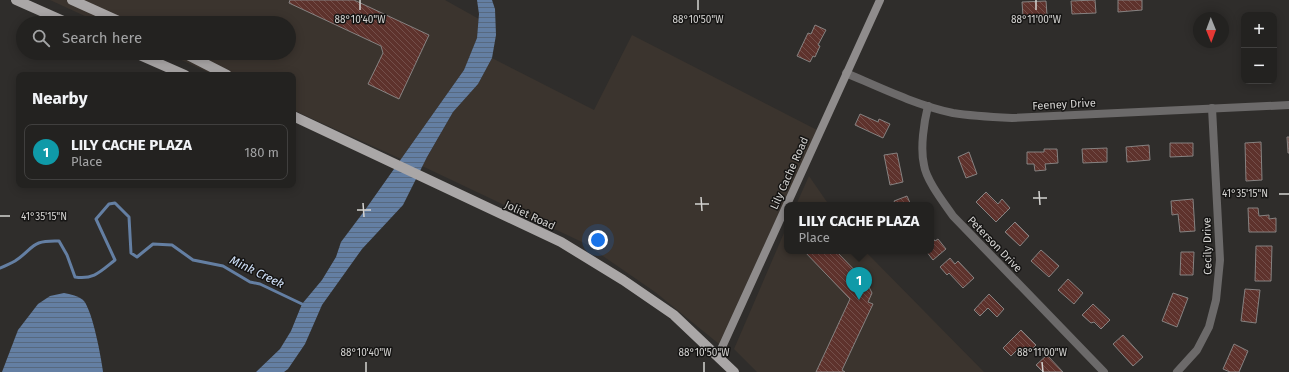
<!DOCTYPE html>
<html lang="en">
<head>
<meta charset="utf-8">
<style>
	:root { --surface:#232220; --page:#2b2a29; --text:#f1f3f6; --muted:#a3a4a5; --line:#403f3e; --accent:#db2777 }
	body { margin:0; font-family:"Fira Sans",sans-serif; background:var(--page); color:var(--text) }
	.controls { position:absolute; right:12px; top:12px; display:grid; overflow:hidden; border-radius:8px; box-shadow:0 2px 10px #0003 }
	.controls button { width:36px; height:36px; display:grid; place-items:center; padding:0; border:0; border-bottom:1px solid var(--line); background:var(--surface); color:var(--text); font:20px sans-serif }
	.compass { position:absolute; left:1193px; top:12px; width:36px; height:36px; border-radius:50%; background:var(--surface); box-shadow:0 2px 10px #0003; rotate:179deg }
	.you { position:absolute; left:598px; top:240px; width:14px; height:14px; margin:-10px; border:3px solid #fff; border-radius:50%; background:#1a73e8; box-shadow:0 0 0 6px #1a73e833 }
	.badge { display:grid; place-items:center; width:26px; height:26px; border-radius:50%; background:var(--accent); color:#fff; font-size:13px; font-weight:700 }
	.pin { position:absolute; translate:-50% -33px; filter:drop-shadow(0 1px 2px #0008) }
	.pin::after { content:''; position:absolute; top:21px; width:14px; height:12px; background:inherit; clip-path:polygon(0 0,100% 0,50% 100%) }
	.popup { position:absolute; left:784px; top:202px; width:150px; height:52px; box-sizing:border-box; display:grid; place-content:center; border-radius:8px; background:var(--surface); filter:drop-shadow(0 1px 3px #0005); font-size:13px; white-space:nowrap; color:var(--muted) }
	.popup b { font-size:15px; color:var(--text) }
	.popup::after { content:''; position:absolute; left:50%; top:100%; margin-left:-8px; border:8px solid transparent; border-top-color:var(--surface) }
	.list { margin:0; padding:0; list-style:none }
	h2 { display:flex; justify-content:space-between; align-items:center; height:52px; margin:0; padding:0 16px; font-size:17px }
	h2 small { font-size:13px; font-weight:400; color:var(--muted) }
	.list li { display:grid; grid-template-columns:26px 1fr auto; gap:12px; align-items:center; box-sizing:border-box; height:56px; margin:0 8px 8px; padding:0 8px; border:1px solid var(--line); border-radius:8px }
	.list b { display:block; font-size:15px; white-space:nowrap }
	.list p { margin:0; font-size:13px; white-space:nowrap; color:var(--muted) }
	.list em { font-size:13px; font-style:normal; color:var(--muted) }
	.icon { flex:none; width:22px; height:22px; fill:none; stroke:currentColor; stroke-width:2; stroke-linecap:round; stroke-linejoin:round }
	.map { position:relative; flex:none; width:1289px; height:372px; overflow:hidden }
	.search { position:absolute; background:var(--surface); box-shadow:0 2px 10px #0003; left:16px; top:16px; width:280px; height:44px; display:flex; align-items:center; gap:10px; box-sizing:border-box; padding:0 14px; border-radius:22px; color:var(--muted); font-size:15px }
	.panel { position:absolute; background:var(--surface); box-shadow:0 2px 10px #0003; left:16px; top:72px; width:280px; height:116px; border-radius:8px }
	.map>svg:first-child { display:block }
	.built { fill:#3b342e }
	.water { fill:url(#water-rules) }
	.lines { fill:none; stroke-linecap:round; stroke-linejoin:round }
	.stream { stroke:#647fa3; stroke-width:3 }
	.building { fill:url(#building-back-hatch); stroke:#868281 }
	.street { stroke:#6c6a6a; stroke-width:8 }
	.secondary { stroke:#8f8c8c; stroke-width:8 }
	.primary { stroke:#aaa7a7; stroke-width:10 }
	.ticks { fill:none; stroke:#d4d3d1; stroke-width:1.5 }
	.labels { text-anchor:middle; stroke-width:3; stroke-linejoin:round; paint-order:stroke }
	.street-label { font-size:11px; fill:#d4d3d1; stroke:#161514 }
	.water-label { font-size:12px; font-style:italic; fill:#d2e3fb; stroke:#161514 }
	.ticks-label { font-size:10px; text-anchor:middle; fill:#d4d3d1; stroke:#161514; stroke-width:3; stroke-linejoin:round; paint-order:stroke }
</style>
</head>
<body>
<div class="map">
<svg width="1289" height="372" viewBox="0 0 1289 372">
	<defs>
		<pattern id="water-rules" width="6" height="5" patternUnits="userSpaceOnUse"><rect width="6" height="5" fill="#647fa3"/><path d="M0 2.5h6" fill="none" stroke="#576980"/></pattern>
		<pattern id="building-back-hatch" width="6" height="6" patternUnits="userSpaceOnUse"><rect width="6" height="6" fill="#5e322c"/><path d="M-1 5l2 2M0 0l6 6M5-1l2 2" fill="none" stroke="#744f4a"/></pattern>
	</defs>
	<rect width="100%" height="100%" fill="#2f2d2b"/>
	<g class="built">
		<polygon points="50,0 445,0 479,19 477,38 464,70 401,159 293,110 293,75 214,75 166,53 289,53 289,23 100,23"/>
		<polygon points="632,35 817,130 719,344 655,292 584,243 422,166 453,112 478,84 492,58 594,110"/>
		<polygon points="809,176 829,205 796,205"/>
		<polygon points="787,226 787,251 865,251 984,372 757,372 734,349"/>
	</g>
	<g class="water">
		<polygon points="477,0 492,0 495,9 496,35 492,58 478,84 453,112 427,157 403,205 362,249 322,305 305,344 288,369 284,372 256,372 280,349 291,331 302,304 322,280 336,257 341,242 365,210 464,70 477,38 479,14"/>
		<path d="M 64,293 C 70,294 79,296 84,301 C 93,313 101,357 103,372 L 2,372 L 18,330 L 38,304 L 50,296 Z"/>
	</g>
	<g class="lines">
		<path class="stream" d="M 0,268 C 5,266 10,264 15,261 C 35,248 30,240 59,241 L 67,255 L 75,277 C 94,280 101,271 115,260 L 96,219 L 109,204 L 115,203 L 129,217 L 131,253 L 137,257 L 153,244 L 172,245 L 193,260 L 223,266 L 250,282 L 260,284 L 302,304"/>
	</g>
	<g class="building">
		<polygon points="290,0 354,0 429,35 399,99 368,84 383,53 381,46 289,3"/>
		<polygon points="1095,0 1096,13 1072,14 1071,1"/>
		<polygon points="1118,0 1142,0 1142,10 1118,12"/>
		<polygon points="1046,1 1047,15 1023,16 1022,2"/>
		<polygon points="815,25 826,30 818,45 820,46 815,57 813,56 810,62 797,56 808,33 811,34"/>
		<polygon points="860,114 878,122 879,119 890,124 883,138 855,125"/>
		<polygon points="1287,137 1289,137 1289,153 1288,153"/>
		<polygon points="1261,142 1262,180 1246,181 1245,143"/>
		<polygon points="1170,143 1193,143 1193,156 1170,157"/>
		<polygon points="1149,145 1150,160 1127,162 1126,147"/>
		<polygon points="1107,148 1107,162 1083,163 1082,149"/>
		<polygon points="1044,149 1057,149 1058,163 1045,164 1046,170 1035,171 1034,164 1027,164 1027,152 1044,152"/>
		<polygon points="969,152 977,174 966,178 958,157"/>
		<polygon points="897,153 903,182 890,185 884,155"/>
		<polygon points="986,192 998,204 1002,199 1010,208 996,222 976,202"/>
		<polygon points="907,196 911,205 896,205 894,201"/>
		<polygon points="1193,199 1195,231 1180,232 1178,214 1172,215 1171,201"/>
		<polygon points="1248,208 1258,208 1259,216 1269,215 1269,219 1276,218 1276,232 1249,232"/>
		<polygon points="1015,222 1029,236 1020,246 1005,232"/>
		<polygon points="931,236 935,241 938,239 946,249 933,260 926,251 931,251"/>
		<polygon points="1256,246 1272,246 1271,281 1255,281"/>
		<polygon points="1041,250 1059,266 1049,277 1031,261"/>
		<polygon points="804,251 836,251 867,283 872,293 868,302 873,304 842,370 845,372 816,372 850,299"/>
		<polygon points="1181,252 1194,252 1193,275 1180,275"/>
		<polygon points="950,258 955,264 958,261 974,278 963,288 949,273 947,275 940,267"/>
		<polygon points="1068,279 1083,293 1074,304 1058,290"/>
		<polygon points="1245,289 1260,290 1256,323 1241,321"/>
		<polygon points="1173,293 1188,298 1177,327 1162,321"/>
		<polygon points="989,294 1004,309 997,317 988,308 980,316 974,310"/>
		<polygon points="1093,304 1110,320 1101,329 1094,322 1091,323 1082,315"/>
		<polygon points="1021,330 1036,345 1027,354 1020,347 1011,356 1003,348"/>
		<polygon points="1123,335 1143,357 1133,366 1113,344"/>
		<polygon points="1234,344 1248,351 1239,372 1230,372 1223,369"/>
		<polygon points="1047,355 1063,372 1043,372 1036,365"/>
	</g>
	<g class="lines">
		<g class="street">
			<path d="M 846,73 C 881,88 916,105 953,113 C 972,116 992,117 1012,118 L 1289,105"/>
			<path d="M 928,106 C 924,122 920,148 924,165 C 926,180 944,203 953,216 L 1104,372"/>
			<polyline points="1177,372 1197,350 1209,327 1216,300 1220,260 1212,108"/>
		</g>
		<polyline class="secondary" points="718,356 880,0"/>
		<g class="primary">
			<polyline points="16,0 68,23"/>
			<polyline points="72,0 123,23"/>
			<polyline points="135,53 185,75"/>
			<polyline points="184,53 227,75"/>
			<polyline points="293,116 561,242 623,280 674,315 734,372"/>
		</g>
	</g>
	<path class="ticks" d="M 360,0 L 360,10M 698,0 L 698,10M 1036,0 L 1036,10M 1039,191 L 1040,205M 1279,194 L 1289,194M 701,197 L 702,211M 1033,198 L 1047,198M 363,203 L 364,217M 695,204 L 709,204M 357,210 L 371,210M 0,216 L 10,216M 366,362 L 366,372M 704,362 L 704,372M 1042,362 L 1043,372"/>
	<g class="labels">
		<g class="street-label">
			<text transform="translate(1064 104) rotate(-3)" y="4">Feeney Drive</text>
			<text transform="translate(789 173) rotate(-66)" y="4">Lily Cache Road</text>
			<text transform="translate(530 215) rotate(25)" y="4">Joliet Road</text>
			<text transform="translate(995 244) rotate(46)" y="4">Peterson Drive</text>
			<text transform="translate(1207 246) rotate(-91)" y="4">Cecily Drive</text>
		</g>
		<g class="water-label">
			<text transform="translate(257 272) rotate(26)" y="4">Mink Creek</text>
		</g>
	</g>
	<g class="ticks-label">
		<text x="360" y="23">88°10'40"W</text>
		<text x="698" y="23">88°10'50"W</text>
		<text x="1036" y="23">88°11'00"W</text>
		<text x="1245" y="197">41°35'15"N</text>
		<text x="44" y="220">41°35'15"N</text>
		<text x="366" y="356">88°10'40"W</text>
		<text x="704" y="356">88°10'50"W</text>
		<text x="1042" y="356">88°11'00"W</text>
	</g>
</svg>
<div class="controls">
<button>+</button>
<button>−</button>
</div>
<svg class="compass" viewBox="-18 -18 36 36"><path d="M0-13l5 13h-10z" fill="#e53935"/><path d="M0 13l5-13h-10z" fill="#a3a4a5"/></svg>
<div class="you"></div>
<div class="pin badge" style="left:859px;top:300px;background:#0f9aa8">1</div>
<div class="popup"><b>LILY CACHE PLAZA</b>Place</div>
<div class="search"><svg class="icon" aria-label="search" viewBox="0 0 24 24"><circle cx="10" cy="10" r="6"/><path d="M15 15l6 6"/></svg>Search here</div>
<section class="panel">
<h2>Nearby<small></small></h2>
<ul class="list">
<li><span class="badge" style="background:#0f9aa8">1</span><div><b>LILY CACHE PLAZA</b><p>Place</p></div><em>180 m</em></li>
</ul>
</section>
</div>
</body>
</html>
